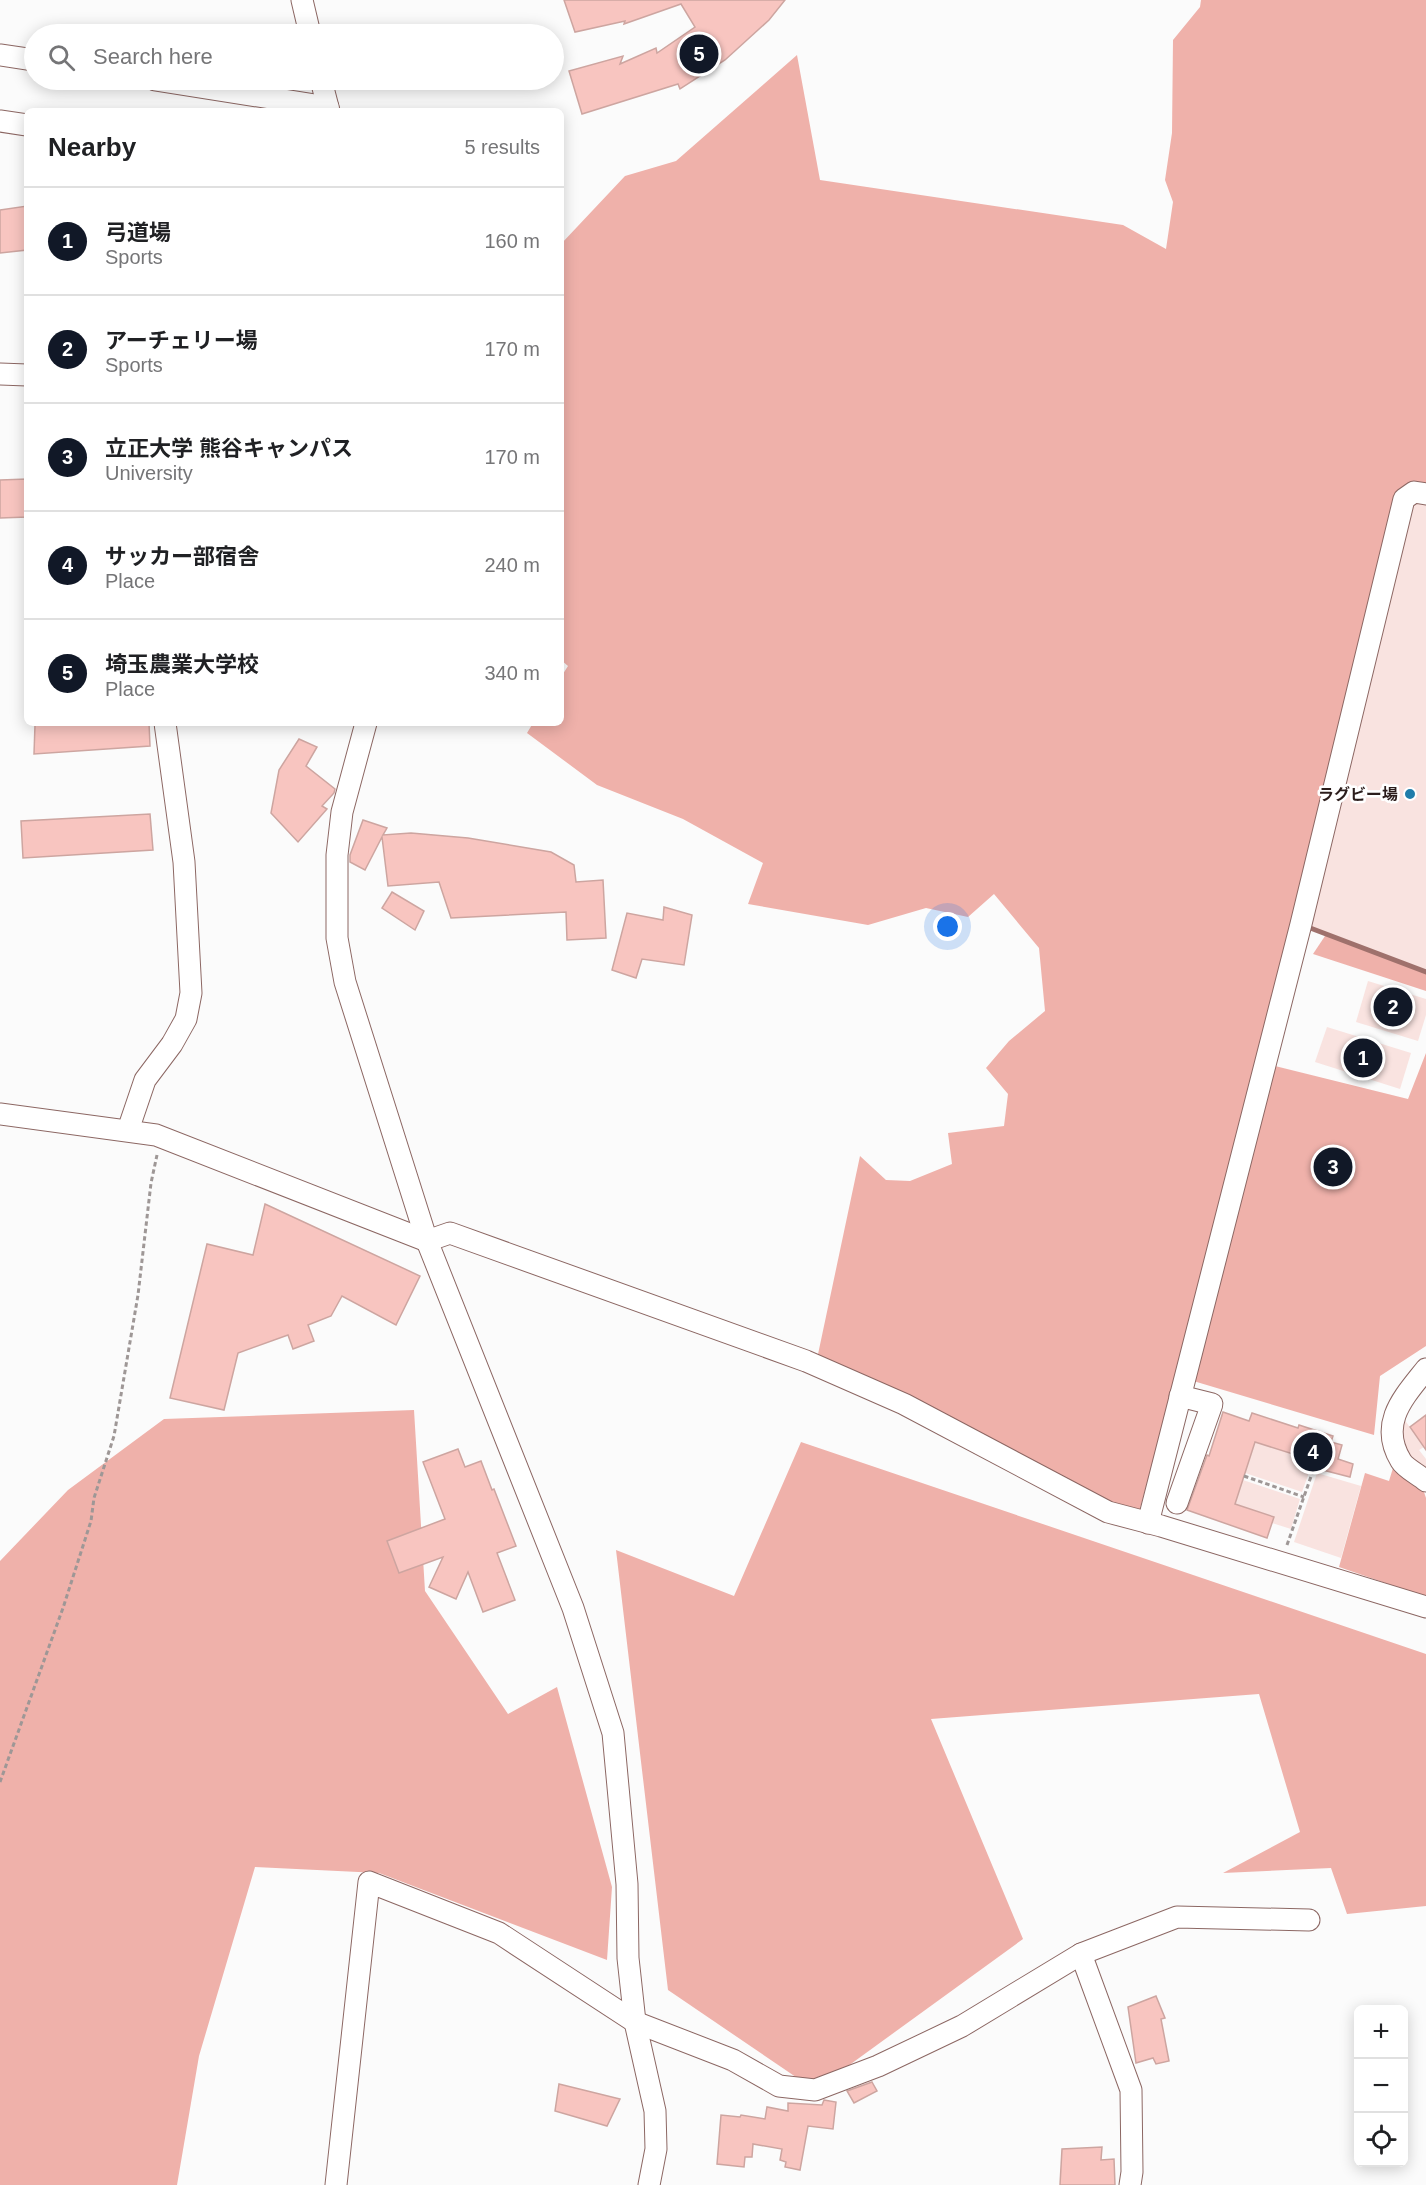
<!DOCTYPE html>
<html lang="en">
<head>
<meta charset="utf-8">
<style>
	:root { --surface:#fff; --page:#f2f2f2; --text:#202124; --muted:#757577; --line:#e0e0e0; --accent:#111827 }
	body { margin:0; font-family:Arial,"Noto Sans JP",sans-serif; background:var(--page); color:var(--text) }
	.controls { position:absolute; right:18px; bottom:18px; display:grid; overflow:hidden; border-radius:9px; box-shadow:0 3px 15px #0003 }
	.controls button { width:54px; height:54px; display:grid; place-items:center; padding:0; border:0; border-bottom:2px solid var(--line); background:var(--surface); color:var(--text); font:30px sans-serif }
	.you { position:absolute; left:948px; top:927px; width:21px; height:21px; margin:-15px; border:4px solid #fff; border-radius:50%; background:#1a73e8; box-shadow:0 0 0 9px #1a73e833 }
	.badge { display:grid; place-items:center; width:39px; height:39px; border-radius:50%; background:var(--accent); color:#fff; font-size:20px; font-weight:700 }
	.pin { position:absolute; translate:-50% -50%; border:3px solid #fff; box-shadow:0 2px 6px #0006 }
	.list { margin:0; padding:0; list-style:none }
	h2 { display:flex; justify-content:space-between; align-items:center; height:78px; margin:0; padding:0 24px; font-size:26px }
	h2 small { font-size:20px; font-weight:400; color:var(--muted) }
	.list li { display:grid; grid-template-columns:39px 1fr auto; gap:18px; align-items:center; box-sizing:border-box; height:108px; padding:0 24px; border-top:2px solid var(--line) }
	.list b { display:block; font-size:22px; white-space:nowrap }
	.list p { margin:0; font-size:20px; white-space:nowrap; color:var(--muted) }
	.list em { font-size:20px; font-style:normal; color:var(--muted) }
	.icon { flex:none; width:33px; height:33px; fill:none; stroke:currentColor; stroke-width:2; stroke-linecap:round; stroke-linejoin:round }
	.map { position:relative; flex:none; width:1426px; height:2185px; overflow:hidden }
	.search { position:absolute; background:var(--surface); box-shadow:0 3px 15px #0003; left:24px; top:24px; width:540px; height:66px; display:flex; align-items:center; gap:15px; box-sizing:border-box; padding:0 21px; border-radius:33px; color:var(--muted); font-size:22px }
	.panel { position:absolute; background:var(--surface); box-shadow:0 3px 15px #0003; left:24px; top:108px; width:540px; height:618px; border-radius:9px }
	.map>svg:first-child { display:block }
	.green { fill:#f9e3e0 }
	.forest { fill:#efb1aa }
	.lines { fill:none; stroke-linecap:round; stroke-linejoin:round }
	.stream { stroke:#9f716c; stroke-width:5 }
	.building { fill:#f8c5c0; stroke:#cda5a0; stroke-width:1.5 }
	.minor-casing { stroke:#8c6763; stroke-width:23 }
	.path { stroke:#9e9796; stroke-width:3; stroke-dasharray:4.5 3; stroke-linecap:butt }
	.minor { stroke:#fff; stroke-width:21 }
	.poi-dot { fill:#207daa; stroke:#fff; stroke-width:2 }
	.labels { text-anchor:middle; stroke-width:5; stroke-linejoin:round; paint-order:stroke }
	.poi-label { font-size:16px; font-weight:bold; fill:#2b1c1b; stroke:#fff; text-anchor:end }
</style>
</head>
<body>
<div class="map">
<svg width="1426" height="2185" viewBox="0 0 1426 2185">
	<rect width="100%" height="100%" fill="#fbfbfb"/>
	<g class="green">
		<polygon points="1426,497 1426,972 1305,925 1406,500"/>
		<polygon points="1368,981 1426,999 1426,1015 1418,1041 1356,1022"/>
		<polygon points="1327,1027 1411,1053 1400,1089 1315,1062"/>
		<polygon points="1404,1419 1424,1447 1419,1450 1426,1459 1426,1470 1402,1450 1400,1435"/>
		<polygon points="1249,1440 1309,1459 1307,1466 1311,1467 1302,1492 1245,1473 1248,1463"/>
		<polygon points="1317,1473 1361,1486 1341,1558 1294,1542"/>
		<polygon points="1243,1480 1300,1499 1291,1529 1272,1523 1274,1517 1213,1497"/>
	</g>
	<g class="forest">
		<polygon points="1201,0 1426,0 1426,489 1410,486 1207,1261 1138,1516 817,1359 860,1156 886,1180 910,1181 952,1164 948,1133 1004,1126 1008,1094 986,1068 1009,1041 1045,1011 1039,948 994,894 968,917 926,908 868,925 748,904 763,863 683,819 597,785 527,733 533,723 561,723 561,677 568,666 561,660 561,244 625,176 676,161 797,55 820,180 1123,225 1166,249 1173,202 1165,180 1172,133 1173,40 1200,7"/>
		<polygon points="1327,933 1426,972 1426,991 1313,954"/>
		<polygon points="1426,1053 1426,1346 1380,1376 1374,1435 1190,1380 1275,1066 1408,1099"/>
		<polygon points="414,1410 425,1591 508,1714 557,1687 612,1887 607,1960 379,1873 255,1867 199,2056 177,2185 0,2185 0,1561 68,1490 164,1419"/>
		<polygon points="801,1442 1426,1654 1426,1906 1347,1914 1331,1868 1223,1873 1300,1832 1259,1694 931,1719 1023,1939 815,2090 668,1990 616,1550 734,1596"/>
		<polygon points="1393,1468 1424,1492 1426,1498 1426,1597 1339,1567 1365,1473 1389,1481"/>
	</g>
	<g class="lines">
		<polyline class="stream" points="1305,926 1426,972"/>
	</g>
	<g class="building">
		<polygon points="564,0 785,0 769,20 725,60 680,89 678,84 582,114 569,71 623,56 620,64 656,48 657,53 695,27 681,4 624,24 625,21 575,32"/>
		<polygon points="27,206 27,250 0,253 0,210"/>
		<polygon points="27,479 27,517 0,518 0,480"/>
		<polygon points="75,723 149,723 150,746 34,754 35,725"/>
		<polygon points="299,739 317,747 306,766 335,789 334,793 322,806 327,809 298,842 271,813 279,770"/>
		<polygon points="150,814 153,850 23,858 21,821"/>
		<polygon points="363,820 387,828 383,835 411,833 468,838 551,852 574,865 576,882 603,880 606,938 567,940 566,912 451,918 439,882 388,886 382,837 365,870 350,862 350,855"/>
		<polygon points="392,892 424,911 415,930 382,908"/>
		<polygon points="664,907 692,915 684,965 642,959 636,978 612,970 627,913 663,920"/>
		<polygon points="265,1204 420,1276 396,1325 342,1296 331,1316 308,1325 314,1341 293,1349 288,1335 238,1353 224,1410 170,1398 207,1244 253,1255"/>
		<polygon points="1223,1412 1249,1421 1252,1413 1298,1428 1299,1425 1333,1436 1331,1442 1342,1445 1338,1459 1353,1464 1350,1477 1307,1466 1309,1459 1255,1442 1235,1504 1274,1517 1267,1538 1187,1510 1207,1455 1209,1456"/>
		<polygon points="1426,1415 1426,1450 1410,1427"/>
		<polygon points="458,1449 465,1467 481,1461 492,1490 494,1489 516,1546 497,1553 515,1600 483,1612 468,1572 456,1599 429,1587 443,1557 399,1573 387,1541 445,1519 423,1462"/>
		<polygon points="1156,1996 1165,2018 1161,2019 1169,2061 1156,2064 1153,2058 1136,2063 1128,2007"/>
		<polygon points="872,2082 877,2091 854,2103 847,2091"/>
		<polygon points="559,2084 620,2099 607,2126 555,2111"/>
		<polygon points="824,2100 836,2102 833,2129 808,2126 800,2170 785,2167 786,2162 780,2160 782,2149 753,2144 752,2157 745,2157 744,2167 717,2164 721,2115 740,2117 741,2115 765,2119 767,2107 788,2111 788,2103 822,2105"/>
		<polygon points="1102,2147 1101,2160 1114,2159 1115,2185 1060,2185 1062,2149"/>
	</g>
	<g class="lines">
		<defs>
			<g id="minor">
				<polyline points="302,0 310,34"/>
				<polyline points="0,55 34,60"/>
				<polyline points="155,80 328,107"/>
				<polyline points="321,80 329,111"/>
				<polyline points="0,121 27,125"/>
				<polyline points="0,374 27,375"/>
				<polyline points="366,723 342,812 337,855 337,938 345,982 427,1241 573,1608 613,1733 627,1884 628,1958 635,2022 655,2111 656,2149 649,2185"/>
				<polyline points="0,1114 156,1135 427,1241 450,1233 806,1361 904,1404 1108,1512 1161,1526 1426,1607"/>
				<polyline points="128,1130 145,1080 172,1044 186,1019 191,993 184,862 165,723"/>
				<path d="M 1426,1369 C 1404,1397 1378,1423 1401,1461 C 1405,1468 1419,1475 1426,1481"/>
				<polyline points="1177,1503 1212,1404 1180,1396"/>
				<polyline points="1148,1523 1301,924 1404,499 1414,492 1426,494"/>
				<polyline points="1081,1954 1131,2090 1132,2172 1130,2185"/>
				<polyline points="336,2185 369,1882 499,1933 635,2022 733,2060 779,2086 815,2090 878,2066 962,2026 1081,1954 1177,1917 1309,1920"/>
			</g>
		</defs>
		<use href="#minor" class="minor-casing"/>
		<g class="path">
			<polyline points="1244,1476 1304,1497"/>
			<polyline points="1287,1545 1314,1468"/>
			<polyline points="0,1782 63,1608 91,1521 94,1498 114,1436 138,1295 151,1183 157,1155"/>
		</g>
		<use href="#minor" class="minor"/>
	</g>
	<circle class="poi-dot" cx="1410" cy="794" r="6"/>
	<g class="labels">
		<g class="poi-label">
			<text x="1398" y="800">ラグビー場</text>
		</g>
	</g>
</svg>
<div class="controls">
<button>+</button>
<button>−</button>
<button><svg class="icon" aria-label="locate" viewBox="0 0 24 24"><circle cx="12" cy="12" r="6"/><path d="M12 2v4M12 18v4M2 12h4M18 12h4"/></svg></button>
</div>
<div class="you"></div>
<div class="pin badge" style="left:1363px;top:1058px">1</div>
<div class="pin badge" style="left:1393px;top:1007px">2</div>
<div class="pin badge" style="left:1333px;top:1167px">3</div>
<div class="pin badge" style="left:1313px;top:1452px">4</div>
<div class="pin badge" style="left:699px;top:54px">5</div>
<div class="search"><svg class="icon" aria-label="search" viewBox="0 0 24 24"><circle cx="10" cy="10" r="6"/><path d="M15 15l6 6"/></svg>Search here</div>
<section class="panel">
<h2>Nearby<small>5 results</small></h2>
<ul class="list">
<li><span class="badge">1</span><div><b>弓道場</b><p>Sports</p></div><em>160 m</em></li>
<li><span class="badge">2</span><div><b>アーチェリー場</b><p>Sports</p></div><em>170 m</em></li>
<li><span class="badge">3</span><div><b>立正大学 熊谷キャンパス</b><p>University</p></div><em>170 m</em></li>
<li><span class="badge">4</span><div><b>サッカー部宿舎</b><p>Place</p></div><em>240 m</em></li>
<li><span class="badge">5</span><div><b>埼玉農業大学校</b><p>Place</p></div><em>340 m</em></li>
</ul>
</section>
</div>
</body>
</html>
